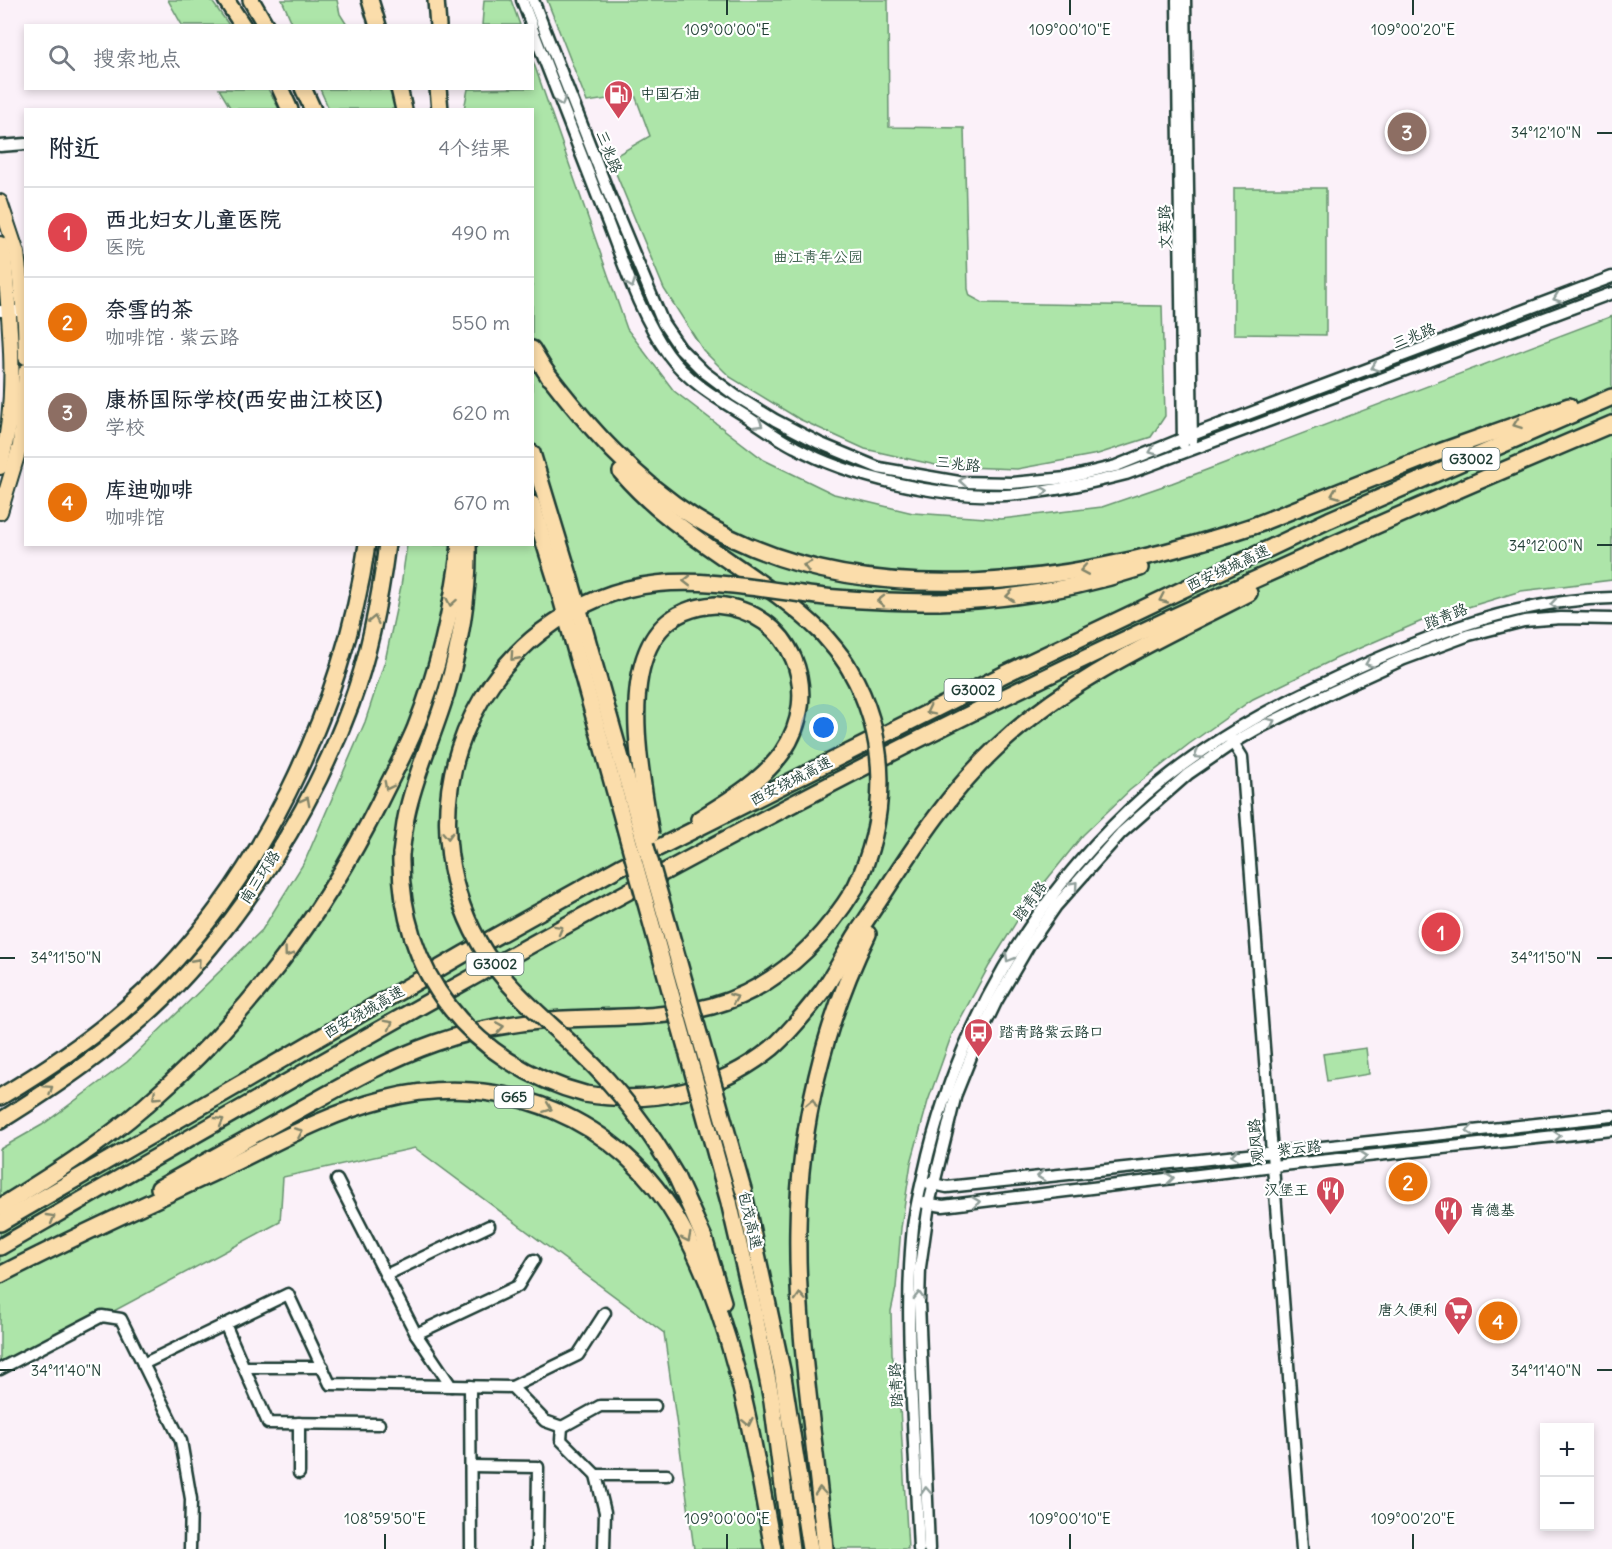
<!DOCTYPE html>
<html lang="zh">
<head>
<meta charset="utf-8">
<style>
	:root { --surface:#fff; --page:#f6f6f7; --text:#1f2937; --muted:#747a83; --line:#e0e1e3; --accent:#b45309 }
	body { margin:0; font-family:Delius,"LXGW WenKai TC",sans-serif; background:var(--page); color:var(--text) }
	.controls { position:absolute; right:18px; bottom:18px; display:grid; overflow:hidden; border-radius:0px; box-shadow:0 3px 9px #0003 }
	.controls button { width:54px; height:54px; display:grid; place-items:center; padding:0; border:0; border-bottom:2px solid var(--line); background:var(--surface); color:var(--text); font:30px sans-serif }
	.you { position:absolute; left:824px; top:728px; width:21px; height:21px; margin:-15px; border:4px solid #fff; border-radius:50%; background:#1a73e8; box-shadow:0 0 0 9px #1a73e833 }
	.badge { display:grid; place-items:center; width:39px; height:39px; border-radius:50%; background:var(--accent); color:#fff; font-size:20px; font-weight:700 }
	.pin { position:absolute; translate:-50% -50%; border:3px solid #fff; box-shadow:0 2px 6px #0006 }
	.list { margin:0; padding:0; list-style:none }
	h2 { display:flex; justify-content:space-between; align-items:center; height:78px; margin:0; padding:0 24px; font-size:26px }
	h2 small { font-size:20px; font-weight:400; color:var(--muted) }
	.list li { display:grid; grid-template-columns:39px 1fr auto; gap:18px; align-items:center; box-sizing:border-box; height:90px; padding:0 24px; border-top:2px solid var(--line) }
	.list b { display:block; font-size:22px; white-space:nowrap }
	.list p { margin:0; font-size:20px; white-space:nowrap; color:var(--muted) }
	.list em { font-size:20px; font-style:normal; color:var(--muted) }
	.icon { flex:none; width:33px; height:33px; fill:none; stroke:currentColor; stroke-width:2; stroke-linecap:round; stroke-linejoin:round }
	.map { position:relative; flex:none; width:1612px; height:1549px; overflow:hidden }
	.search { position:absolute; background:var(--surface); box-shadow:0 3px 9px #0003; left:24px; top:24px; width:510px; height:66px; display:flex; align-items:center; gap:15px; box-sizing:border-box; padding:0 21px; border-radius:0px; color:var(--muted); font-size:22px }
	.panel { position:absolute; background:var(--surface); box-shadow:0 3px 9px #0003; left:24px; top:108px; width:510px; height:438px; border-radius:0px }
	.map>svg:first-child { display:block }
	.green { fill:#ade5a9; stroke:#66916e; stroke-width:1.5 }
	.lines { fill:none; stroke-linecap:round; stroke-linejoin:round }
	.minor-casing { stroke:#1f3d34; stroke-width:15 }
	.major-casing { stroke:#1f3d34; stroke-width:18 }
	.highway-casing { stroke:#1f3d34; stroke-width:20 }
	.minor { stroke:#fff; stroke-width:10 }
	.major { stroke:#fbddab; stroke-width:14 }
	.highway { stroke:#fbddab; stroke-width:15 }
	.highway-bridge-casing { stroke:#1f3d34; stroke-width:20; stroke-linecap:butt }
	.highway-bridge { stroke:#fbddab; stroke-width:15 }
	.oneway { stroke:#8f9e9a }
	.oneway2 { stroke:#82856a }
	.ticks { fill:none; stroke:#1f3d34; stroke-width:2 }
	.labels { text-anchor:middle; stroke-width:4.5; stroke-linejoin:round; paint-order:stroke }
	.shield { fill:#fff; stroke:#627771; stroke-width:1.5 }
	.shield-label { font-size:14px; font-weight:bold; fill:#1f3d34 }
	.poi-label { font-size:15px; fill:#1f3d34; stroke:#fff; text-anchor:start }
	.street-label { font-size:15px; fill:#1f3d34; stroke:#fff }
	.park-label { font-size:15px; fill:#3b5f4b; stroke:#fff }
	.ticks-label { font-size:15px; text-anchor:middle; fill:#1f3d34; stroke:#fff; stroke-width:4.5; stroke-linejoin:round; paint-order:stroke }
</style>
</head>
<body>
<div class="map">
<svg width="1612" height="1549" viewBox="0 0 1612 1549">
	<rect width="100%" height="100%" fill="#fbf1f9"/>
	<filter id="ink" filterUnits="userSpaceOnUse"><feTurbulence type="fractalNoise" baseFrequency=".0167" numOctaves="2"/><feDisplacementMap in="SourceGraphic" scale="12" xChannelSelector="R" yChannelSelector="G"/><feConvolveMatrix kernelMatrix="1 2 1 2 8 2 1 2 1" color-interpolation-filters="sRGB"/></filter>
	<g filter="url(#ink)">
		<g class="green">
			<polygon points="168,0 211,0 229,25 182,25"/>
			<polygon points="282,0 337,0 340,14 347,25 293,25"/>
			<polygon points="484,0 511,0 520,25 482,25"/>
			<polygon points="547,0 888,0 889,127 964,128 968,289 970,296 983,303 1162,306 1165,416 1151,437 1098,454 1017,469 940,466 865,449 799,419 730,377 703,350 664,289 610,159 650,136 635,95 587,102"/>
			<polygon points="533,61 627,329 674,391 764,460 834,494 913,513 1001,519 1102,507 1172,483 1612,316 1612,580 1521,591 1422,621 1337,658 1253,699 1189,744 1130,790 1083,835 1028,903 989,966 952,1034 928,1101 911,1163 901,1228 896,1288 891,1311 892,1354 899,1390 908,1549 694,1549 664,1333 415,1148 283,1177 280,1222 0,1372 0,1149 42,1125 127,1062 262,930 305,861 365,722 385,661 401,586 407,545 532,544 532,110 464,109 468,89 532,88"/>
			<polygon points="219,89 268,89 279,109 231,109"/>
			<polygon points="320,89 388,89 399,109 329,109"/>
			<polygon points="1234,188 1326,188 1326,335 1234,334"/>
			<polygon points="1366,1048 1369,1074 1327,1081 1323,1054"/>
		</g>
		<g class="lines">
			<defs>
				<g id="minor">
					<polyline points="522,0 532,26"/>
					<polyline points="533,0 609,194 663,323 680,348 704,372 736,396 775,420 819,443 879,468 959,482 1012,483 1066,478 1116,466 1192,435 1612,277"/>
					<polyline points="1177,0 1183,444"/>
					<polyline points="1185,0 1192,441"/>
					<path d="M 532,28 C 557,91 581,155 606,218 C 624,264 639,313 668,354 C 688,382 720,400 749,418 C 764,428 779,439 795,447 C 851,478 942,498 1006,495 C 1047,493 1087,484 1126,474 L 1612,293"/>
					<polyline points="0,146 26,144"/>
					<polyline points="0,311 26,311"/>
					<polyline points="1230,738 1242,757 1302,1549"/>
					<polyline points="337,1180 416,1334 451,1386"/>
					<polyline points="929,1183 947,1187 1612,1116"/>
					<polyline points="924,1203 943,1206 1273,1166 1612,1130"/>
					<polyline points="386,1275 489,1226"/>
					<polyline points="225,1324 268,1423 379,1424"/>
					<polyline points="416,1334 518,1286 534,1260"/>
					<polyline points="143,1364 288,1294 330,1384 512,1387 545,1421 562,1427 561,1440 596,1475 605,1512 604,1549"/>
					<polyline points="244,1367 323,1367"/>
					<polyline points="0,1369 102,1316 121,1319 181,1441 191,1499 190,1549"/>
					<polyline points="470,1386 471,1549"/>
					<polyline points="512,1387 578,1355 605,1313"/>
					<polyline points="562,1427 600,1406 655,1406"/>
					<polyline points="471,1466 538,1467 537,1549"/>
					<polyline points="299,1473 299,1423"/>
					<polyline points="596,1475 667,1475"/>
					<path d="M 919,1549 C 917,1500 914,1451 912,1401 C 909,1343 907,1285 913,1227 C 916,1203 923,1178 928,1155 C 961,1023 1030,904 1128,811 C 1183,758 1250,718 1318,686 C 1410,642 1508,600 1612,598"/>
					<polyline points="929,1549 919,1303 920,1267 929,1204 956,1094 976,1044 996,1002 1029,945 1056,906 1121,833 1188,774 1233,743 1257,729 1334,691 1404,659 1469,635 1524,621 1561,618 1612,619"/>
				</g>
				<g id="major">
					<polyline points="0,202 17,253 25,323 26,357"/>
					<path d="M 0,244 L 4,256 C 10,326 19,399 0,467"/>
					<polyline points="0,512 20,446 26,371"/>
				</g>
				<g id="highway">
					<polyline points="226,0 243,26"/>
					<polyline points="251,0 266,26"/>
					<polyline points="370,0 378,26"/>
					<polyline points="436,0 438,26"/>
					<polyline points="280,88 290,110"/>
					<polyline points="303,88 313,110"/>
					<polyline points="399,88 404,110"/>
					<polyline points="438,88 440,110"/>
					<polyline points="532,349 549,377"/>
					<path d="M 544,369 C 587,426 635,480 695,518 C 861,622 1088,582 1262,523"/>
					<polyline points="532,453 569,575"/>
					<path d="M 621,472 C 677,538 761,573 822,633"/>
					<polyline points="532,504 556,580"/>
					<polyline points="1253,526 1442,451 1569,406"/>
					<path d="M 939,602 C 1007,600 1076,589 1140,568"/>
					<path d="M 699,819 C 728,801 762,781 782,753 C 824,693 793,611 716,605"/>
					<path d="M 401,854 C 403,840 404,826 407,813 C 416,772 434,734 446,694 C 460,646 469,595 468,544"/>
					<path d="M 585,1094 C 652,1105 718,1092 772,1048 C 790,1032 806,1012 820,994 C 835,975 845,952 858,932 C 901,869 940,801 996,748 C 1069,678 1160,639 1249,593"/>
					<path d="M 0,1097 C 47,1069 92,1039 133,1002 C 256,894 345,705 367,544"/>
					<path d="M 0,1121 C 58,1085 115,1046 164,998 C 242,920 313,808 351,704 C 370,653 380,598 387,544"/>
					<polyline points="676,1176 704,1238 723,1302"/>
					<path d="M 159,1188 C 205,1162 251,1137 297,1111 C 342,1086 386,1060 435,1043 C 472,1030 511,1023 550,1020 C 604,1016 659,1020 712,1006 C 776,988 821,943 855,888"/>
					<polyline points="743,1189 782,1370 810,1549"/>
					<polyline points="729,1202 753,1305 772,1401 791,1549"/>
					<path d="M 0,1207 C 50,1176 100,1145 145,1106 C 245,1019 320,921 379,803 C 391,778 404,755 415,729 C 438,671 453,606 460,544"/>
					<polyline points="0,1223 464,954 620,867 1005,674 1329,520 1612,397"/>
					<path d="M 0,1247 C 276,1088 552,928 835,782 C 1088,651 1349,535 1612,424"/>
					<path d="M 0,1275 C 69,1239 140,1207 211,1174 C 268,1147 324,1114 385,1099 C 501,1069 621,1118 680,1224 C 735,1322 753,1440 773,1549"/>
					<path d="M 825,1549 C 816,1442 796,1335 798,1228 C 799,1128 824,1023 868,934"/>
				</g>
			</defs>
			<use href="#minor" class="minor-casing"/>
			<use href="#major" class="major-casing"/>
			<use href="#highway" class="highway-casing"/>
			<use href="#minor" class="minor"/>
			<use href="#major" class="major"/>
			<use href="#highway" class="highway"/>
			<defs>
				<g id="highway-bridge">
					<polyline points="569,575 743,1189"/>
					<polyline points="556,580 729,1202"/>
					<path d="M 822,633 C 832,645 843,656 850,670 C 889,737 889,819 855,888"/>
					<path d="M 651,835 C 640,764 604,611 716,605"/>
					<path d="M 401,854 C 398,972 472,1064 585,1094"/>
					<path d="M 676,1176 C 650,1131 620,1090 582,1054 C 549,1022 511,993 486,954 C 447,893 437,817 459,749 C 474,703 503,661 541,632 C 633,561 711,583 817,596 C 858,601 898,602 939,602"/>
				</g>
			</defs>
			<use href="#highway-bridge" class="highway-bridge-casing"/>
			<use href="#highway-bridge" class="highway-bridge"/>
		</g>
		<defs><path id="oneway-chevron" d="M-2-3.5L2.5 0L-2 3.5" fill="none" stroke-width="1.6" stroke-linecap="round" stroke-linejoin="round" transform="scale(1.5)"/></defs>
		<g class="oneway">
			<use href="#oneway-chevron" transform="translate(561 102) rotate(69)"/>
			<use href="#oneway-chevron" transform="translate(631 284) rotate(69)"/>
			<use href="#oneway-chevron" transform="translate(1557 298) rotate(159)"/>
			<use href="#oneway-chevron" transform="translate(1375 367) rotate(159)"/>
			<use href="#oneway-chevron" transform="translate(759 424) rotate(32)"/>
			<use href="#oneway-chevron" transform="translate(1153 451) rotate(158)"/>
			<use href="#oneway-chevron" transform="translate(963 481) rotate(-176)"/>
			<use href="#oneway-chevron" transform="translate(1044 491) rotate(-8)"/>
			<use href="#oneway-chevron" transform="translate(1554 604) rotate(172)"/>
			<use href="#oneway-chevron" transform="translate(1369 663) rotate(158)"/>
			<use href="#oneway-chevron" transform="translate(1271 722) rotate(-26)"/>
			<use href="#oneway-chevron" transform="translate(1198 755) rotate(146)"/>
			<use href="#oneway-chevron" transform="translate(1074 885) rotate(-49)"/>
			<use href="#oneway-chevron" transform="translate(1009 958) rotate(120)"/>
			<use href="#oneway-chevron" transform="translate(1470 1131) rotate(174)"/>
			<use href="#oneway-chevron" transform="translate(1557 1136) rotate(-6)"/>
			<use href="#oneway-chevron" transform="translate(1235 1155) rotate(174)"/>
			<use href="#oneway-chevron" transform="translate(1363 1156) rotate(-6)"/>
			<use href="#oneway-chevron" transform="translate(1041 1176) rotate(174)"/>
			<use href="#oneway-chevron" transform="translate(1170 1178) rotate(-7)"/>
			<use href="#oneway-chevron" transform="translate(976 1202) rotate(-7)"/>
			<use href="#oneway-chevron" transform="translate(919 1296) rotate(-89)"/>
			<use href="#oneway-chevron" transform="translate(926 1491) rotate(-93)"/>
		</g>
		<g class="oneway2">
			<use href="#oneway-chevron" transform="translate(1517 424) rotate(160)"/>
			<use href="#oneway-chevron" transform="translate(1335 494) rotate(158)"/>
			<use href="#oneway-chevron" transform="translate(807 566) rotate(-165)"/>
			<use href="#oneway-chevron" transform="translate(1084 570) rotate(170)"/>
			<use href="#oneway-chevron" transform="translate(687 581) rotate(180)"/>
			<use href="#oneway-chevron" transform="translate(1010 596) rotate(173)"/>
			<use href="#oneway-chevron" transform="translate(1163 599) rotate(155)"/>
			<use href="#oneway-chevron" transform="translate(881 601) rotate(-179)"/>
			<use href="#oneway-chevron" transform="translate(451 602) rotate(100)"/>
			<use href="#oneway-chevron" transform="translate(374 620) rotate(-78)"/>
			<use href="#oneway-chevron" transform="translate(514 657) rotate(132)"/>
			<use href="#oneway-chevron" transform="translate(930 711) rotate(153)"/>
			<use href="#oneway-chevron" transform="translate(388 786) rotate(117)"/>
			<use href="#oneway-chevron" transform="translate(306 801) rotate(-62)"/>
			<use href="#oneway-chevron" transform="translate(448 835) rotate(88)"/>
			<use href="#oneway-chevron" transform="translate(559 929) rotate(-29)"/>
			<use href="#oneway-chevron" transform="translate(288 953) rotate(127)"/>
			<use href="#oneway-chevron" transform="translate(197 962) rotate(-48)"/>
			<use href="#oneway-chevron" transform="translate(734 998) rotate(-22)"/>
			<use href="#oneway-chevron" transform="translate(389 1024) rotate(-29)"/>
			<use href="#oneway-chevron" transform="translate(500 1027) rotate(-9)"/>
			<use href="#oneway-chevron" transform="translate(49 1089) rotate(-34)"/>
			<use href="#oneway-chevron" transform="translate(156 1096) rotate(138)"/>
			<use href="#oneway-chevron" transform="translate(812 1103) rotate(-79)"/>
			<use href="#oneway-chevron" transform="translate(548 1108) rotate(21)"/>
			<use href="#oneway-chevron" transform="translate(220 1121) rotate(-30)"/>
			<use href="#oneway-chevron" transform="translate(299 1132) rotate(-24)"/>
			<use href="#oneway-chevron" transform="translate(51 1218) rotate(-30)"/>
			<use href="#oneway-chevron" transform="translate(687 1238) rotate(63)"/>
			<use href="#oneway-chevron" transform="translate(800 1297) rotate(-93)"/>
			<use href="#oneway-chevron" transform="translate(748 1422) rotate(78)"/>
			<use href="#oneway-chevron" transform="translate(820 1491) rotate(-95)"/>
		</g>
	</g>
	<path class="ticks" d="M 727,0 L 727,15M 1070,0 L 1070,15M 1413,0 L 1413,15M 1597,133 L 1612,133M 1597,545 L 1612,545M 0,958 L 15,958M 1597,958 L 1612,958M 0,1370 L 15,1370M 1597,1370 L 1612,1370M 385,1534 L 385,1549M 727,1534 L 727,1549M 1070,1534 L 1070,1549M 1413,1534 L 1413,1549"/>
	<defs>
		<symbol id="fuel-pin" viewBox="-11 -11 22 30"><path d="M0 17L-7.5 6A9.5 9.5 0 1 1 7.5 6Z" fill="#d1495b" stroke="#fff"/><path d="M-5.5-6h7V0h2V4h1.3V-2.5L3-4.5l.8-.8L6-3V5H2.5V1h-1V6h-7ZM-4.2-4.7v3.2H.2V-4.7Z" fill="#fff"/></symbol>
		<symbol id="bus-pin" viewBox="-11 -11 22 30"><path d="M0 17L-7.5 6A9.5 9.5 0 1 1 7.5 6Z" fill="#d1495b" stroke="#fff"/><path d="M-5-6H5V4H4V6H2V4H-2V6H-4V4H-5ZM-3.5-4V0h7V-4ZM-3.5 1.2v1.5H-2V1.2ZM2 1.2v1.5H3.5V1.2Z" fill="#fff"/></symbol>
		<symbol id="restaurant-pin" viewBox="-11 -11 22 30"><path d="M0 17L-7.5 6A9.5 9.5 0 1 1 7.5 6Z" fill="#d1495b" stroke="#fff"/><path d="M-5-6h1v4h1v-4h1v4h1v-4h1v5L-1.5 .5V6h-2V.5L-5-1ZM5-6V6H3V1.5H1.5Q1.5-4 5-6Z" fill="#fff"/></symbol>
		<symbol id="supermarket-pin" viewBox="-11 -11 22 30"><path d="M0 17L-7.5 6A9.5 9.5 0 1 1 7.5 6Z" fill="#d1495b" stroke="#fff"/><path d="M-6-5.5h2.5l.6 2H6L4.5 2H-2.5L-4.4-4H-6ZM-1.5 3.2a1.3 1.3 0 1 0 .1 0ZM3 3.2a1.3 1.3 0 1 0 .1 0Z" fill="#fff"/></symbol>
	</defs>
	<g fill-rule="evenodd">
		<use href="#fuel-pin" x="602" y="78" width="33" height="45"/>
		<use href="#bus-pin" x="962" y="1016" width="33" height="45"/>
		<use href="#restaurant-pin" x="1314" y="1174" width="33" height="45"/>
		<use href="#restaurant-pin" x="1432" y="1194" width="33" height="45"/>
		<use href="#supermarket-pin" x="1442" y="1294" width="33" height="45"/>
	</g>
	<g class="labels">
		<g class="shield">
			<rect x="1442.5" y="448" width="57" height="22" rx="4.5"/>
			<rect x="944.5" y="679" width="57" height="22" rx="4.5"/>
			<rect x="466.5" y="953" width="57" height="22" rx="4.5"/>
			<rect x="494.5" y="1086" width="39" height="22" rx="4.5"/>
		</g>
		<g class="shield-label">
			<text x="1471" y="464">G3002</text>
			<text x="973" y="695">G3002</text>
			<text x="495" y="969">G3002</text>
			<text x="514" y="1102">G65</text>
		</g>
		<g class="poi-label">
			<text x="640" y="99">中国石油</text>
			<text x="999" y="1037">踏青路紫云路口</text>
			<text x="1309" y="1195" text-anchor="end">汉堡王</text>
			<text x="1470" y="1215">肯德基</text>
			<text x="1438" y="1315" text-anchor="end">唐久便利</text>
		</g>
		<g class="street-label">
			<text transform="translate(609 152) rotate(68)" y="5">三兆路</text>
			<text transform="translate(1165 227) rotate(-91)" y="5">文英路</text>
			<text transform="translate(1414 336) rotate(-21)" y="5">三兆路</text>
			<text transform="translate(958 464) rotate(6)" y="5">三兆路</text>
			<text transform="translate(1228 568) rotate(-25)" y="5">西安绕城高速</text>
			<text transform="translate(1446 616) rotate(-21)" y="5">踏青路</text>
			<text transform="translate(791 781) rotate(-27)" y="5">西安绕城高速</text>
			<text transform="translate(260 877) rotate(-57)" y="5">南三环路</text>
			<text transform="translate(1030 901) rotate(-53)" y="5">踏青路</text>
			<text transform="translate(364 1012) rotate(-30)" y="5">西安绕城高速</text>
			<text transform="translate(1256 1141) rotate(-95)" y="5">观风路</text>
			<text transform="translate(1299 1148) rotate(-6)" y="5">紫云路</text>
			<text transform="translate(750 1220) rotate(77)" y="5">包茂高速</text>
			<text transform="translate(896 1385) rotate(-93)" y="5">踏青路</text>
		</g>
		<g class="park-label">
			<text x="818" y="262">曲江青年公园</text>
		</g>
	</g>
	<g class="ticks-label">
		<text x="727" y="35">109°00'00"E</text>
		<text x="1070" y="35">109°00'10"E</text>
		<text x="1413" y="35">109°00'20"E</text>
		<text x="1546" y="138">34°12'10"N</text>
		<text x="1546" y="551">34°12'00"N</text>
		<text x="66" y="963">34°11'50"N</text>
		<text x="1546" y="963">34°11'50"N</text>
		<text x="66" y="1376">34°11'40"N</text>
		<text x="1546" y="1376">34°11'40"N</text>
		<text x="385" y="1524">108°59'50"E</text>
		<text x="727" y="1524">109°00'00"E</text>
		<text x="1070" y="1524">109°00'10"E</text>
		<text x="1413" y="1524">109°00'20"E</text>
	</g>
</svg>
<div class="controls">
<button>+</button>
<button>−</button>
</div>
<div class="you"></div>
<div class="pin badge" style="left:1441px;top:932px;background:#e0444e">1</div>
<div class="pin badge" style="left:1408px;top:1182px;background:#e8710a">2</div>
<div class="pin badge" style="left:1407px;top:132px;background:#8d6e63">3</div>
<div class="pin badge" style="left:1498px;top:1321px;background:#e8710a">4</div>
<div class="search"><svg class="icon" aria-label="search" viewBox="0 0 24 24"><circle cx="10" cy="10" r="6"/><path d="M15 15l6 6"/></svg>搜索地点</div>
<section class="panel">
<h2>附近<small>4个结果</small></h2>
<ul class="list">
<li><span class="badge" style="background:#e0444e">1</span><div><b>西北妇女儿童医院</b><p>医院</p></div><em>490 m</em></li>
<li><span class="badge" style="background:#e8710a">2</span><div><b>奈雪的茶</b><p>咖啡馆 · 紫云路</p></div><em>550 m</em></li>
<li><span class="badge" style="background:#8d6e63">3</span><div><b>康桥国际学校(西安曲江校区)</b><p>学校</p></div><em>620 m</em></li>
<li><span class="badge" style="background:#e8710a">4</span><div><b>库迪咖啡</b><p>咖啡馆</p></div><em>670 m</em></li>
</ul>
</section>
</div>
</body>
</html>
